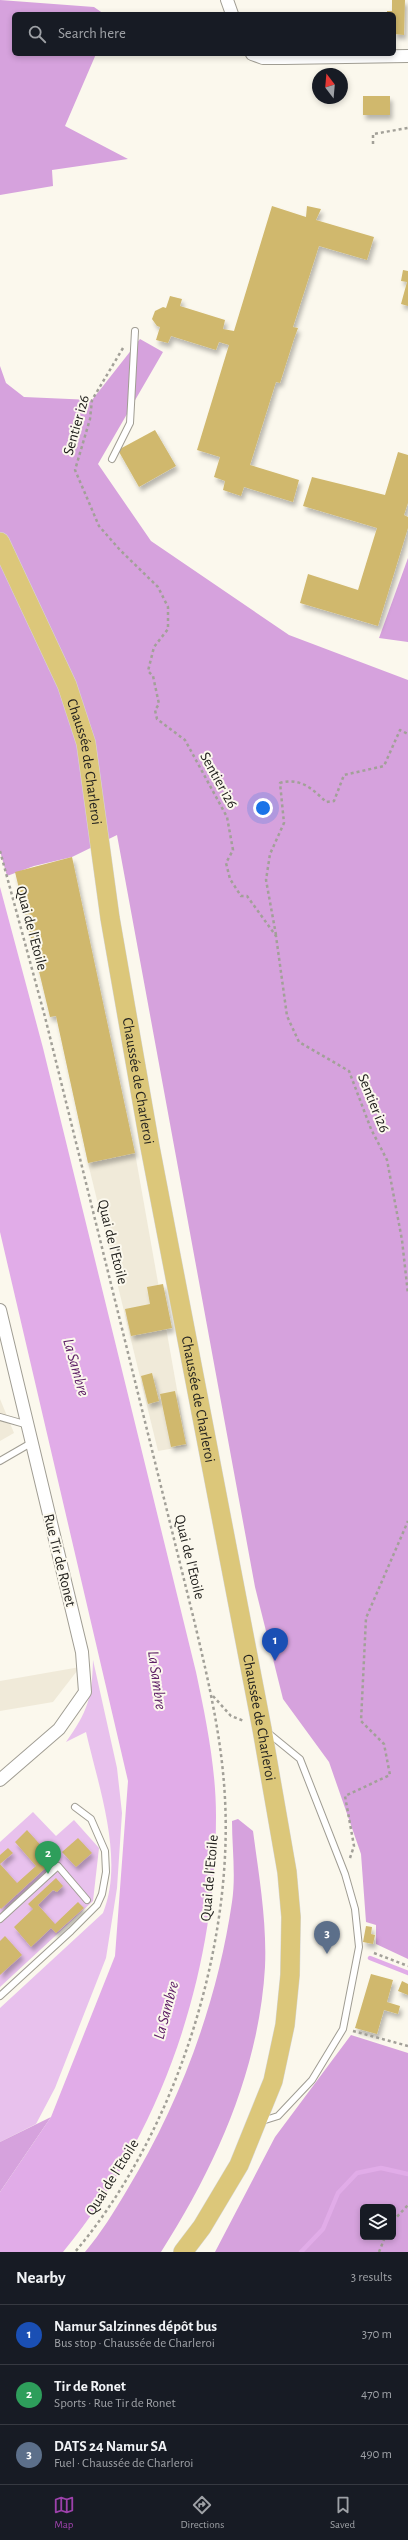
<!DOCTYPE html>
<html lang="en">
<head>
<meta charset="utf-8">
<style>
	:root { --surface:#171b24; --page:#242831; --text:#f1f3f6; --muted:#9ea1a6; --line:#363941; --accent:#9d41ab }
	body { margin:0; font-family:"Alegreya Sans",sans-serif; background:var(--page); color:var(--text) }
	.controls { position:absolute; right:12px; bottom:12px; display:grid; overflow:hidden; border-radius:6px; box-shadow:0 2px 6px #0003 }
	.controls button { width:36px; height:36px; display:grid; place-items:center; padding:0; border:0; border-bottom:1px solid var(--line); background:var(--surface); color:var(--text); font:20px sans-serif }
	.compass { position:absolute; left:312px; top:68px; width:36px; height:36px; border-radius:50%; background:var(--surface); box-shadow:0 2px 6px #0003; rotate:344deg }
	.you { position:absolute; left:263px; top:808px; width:14px; height:14px; margin:-10px; border:3px solid #fff; border-radius:50%; background:#1a73e8; box-shadow:0 0 0 6px #1a73e833 }
	.badge { display:grid; place-items:center; width:26px; height:26px; border-radius:50%; background:var(--accent); color:#fff; font-size:13px; font-weight:700 }
	.pin { position:absolute; translate:-50% -33px; filter:drop-shadow(0 1px 2px #0008) }
	.pin::after { content:''; position:absolute; top:21px; width:14px; height:12px; background:inherit; clip-path:polygon(0 0,100% 0,50% 100%) }
	.list { margin:0; padding:0; list-style:none }
	h2 { display:flex; justify-content:space-between; align-items:center; height:52px; margin:0; padding:0 16px; font-size:17px }
	h2 small { font-size:13px; font-weight:400; color:var(--muted) }
	.list li { display:grid; grid-template-columns:26px 1fr auto; gap:12px; align-items:center; box-sizing:border-box; height:60px; padding:0 16px; border-top:1px solid var(--line) }
	.list b { display:block; font-size:15px; white-space:nowrap }
	.list p { margin:0; font-size:13px; white-space:nowrap; color:var(--muted) }
	.list em { font-size:13px; font-style:normal; color:var(--muted) }
	.icon { flex:none; width:22px; height:22px; fill:none; stroke:currentColor; stroke-width:2; stroke-linecap:round; stroke-linejoin:round }
	.map { position:relative; flex:none; width:408px; height:2252px; overflow:hidden }
	.search { position:absolute; background:var(--surface); box-shadow:0 2px 6px #0003; left:12px; right:12px; top:12px; height:44px; display:flex; align-items:center; gap:10px; box-sizing:border-box; padding:0 14px; border-radius:6px; color:var(--muted); font-size:15px }
	.sheet { height:232px; background:var(--surface) }
	nav { display:flex; justify-content:space-around; align-items:center; box-sizing:border-box; height:56px; border-top:1px solid var(--line); background:var(--surface); font-size:11px; color:var(--muted) }
	nav a { display:grid; justify-items:center; gap:2px }
	nav .on { color:var(--accent) }
	.map>svg:first-child { display:block }
	.built { fill:#f0ead9 }
	.green { fill:#e8c1ed }
	.forest { fill:#d6a2dd; fill-rule:evenodd }
	.water { fill:#e1ace8 }
	.lines { fill:none; stroke-linecap:round; stroke-linejoin:round }
	.stream { stroke:#e1ace8; stroke-width:4.5 }
	.building { fill:#d0b86d; filter:url(#shadow) }
	.service-casing { stroke:#a09d93; stroke-width:8 }
	.minor-casing { stroke:#a09d93; stroke-width:14 }
	.primary-casing { stroke:#d7d7d7; stroke-width:20 }
	.path { stroke:#a2a098; stroke-width:2.5; stroke-dasharray:3 3; stroke-linecap:butt }
	.service { stroke:#fff; stroke-width:6 }
	.minor { stroke:#fff; stroke-width:12 }
	.primary { stroke:#dcc77a; stroke-width:19 }
	.labels { text-anchor:middle; stroke-width:4; stroke-linejoin:round; paint-order:stroke }
	.street-label { font-size:15px; fill:#23221f; stroke:#fbf8ed }
	.water-label { font-size:16px; font-style:italic; fill:#5f2167; stroke:#fbf8ed }
</style>
</head>
<body>
<div class="map">
<svg width="408" height="2252" viewBox="0 0 408 2252">
	<defs>
		<filter id="shadow"><feDropShadow dx="2.5" dy="4.5" stdDeviation="2" flood-color="#0004"/></filter>
	</defs>
	<rect width="100%" height="100%" fill="#fbf8ed"/>
	<g class="built">
		<polygon points="72,857 135,1153 187,1446 158,1451 88,1163 28,869"/>
		<polygon points="0,1399 14,1433 0,1441"/>
		<polygon points="80,1667 53,1702 0,1711 0,1681"/>
	</g>
	<g class="green">
		<path d="M 93,1660 L 117,1768 L 122,1813 L 117,1888 L 106,1958 L 55,2088 L 36,2124 L 0,2142 L 0,2008 L 103,1913 C 125,1859 98,1785 86,1732 L 66,1742 C 88,1711 92,1698 93,1660 Z"/>
		<polygon points="33,1812 56,1836 74,1820 99,1848 93,1901 0,1987 0,1842"/>
	</g>
	<g class="forest">
		<polygon points="0,0 94,7 104,14 14,14 14,54 96,54 65,126 128,159 52,170 53,186 0,195"/>
		<polygon points="140,339 163,352 98,464 151,541 289,635 408,680 408,1959 376,1944 376,1925 366,1922 361,1854 329,1762 283,1699 255,1587 117,835 72,857 34,866 7,876 0,851 0,366 6,383 24,397 92,400"/>
		<polygon points="408,558 408,642 379,638"/>
		<path d="M 238,1819 L 253,1831 C 259,1876 267,1921 265,1967 C 259,2070 216,2166 161,2252 L 85,2252 C 101,2233 114,2212 127,2190 C 180,2103 217,2004 232,1902 C 236,1876 232,1847 232,1821 Z"/>
		<path d="M 351,2035 L 408,2053 L 408,2252 L 215,2252 L 275,2137 ZM 363,2207 L 393,2207 L 393,2237 L 363,2237 Z"/>
		<polygon points="51,2117 0,2192 0,2142"/>
	</g>
	<path class="water" d="M 0,887 L 43,1048 L 196,1672 C 206,1719 216,1768 216,1816 C 216,1973 163,2131 63,2252 L 0,2252 L 0,2192 L 51,2117 L 115,1956 L 128,1781 L 0,1232 Z"/>
	<g class="lines">
		<g class="stream">
			<polyline points="370,1958 408,1973"/>
			<polyline points="301,2252 323,2229 338,2193 357,2173 381,2168 408,2174"/>
		</g>
	</g>
	<g class="building">
		<polygon points="392,0 405,0 404,35 394,34 394,14 387,14 387,11 392,11"/>
		<rect x="363" y="96" width="27" height="19"/>
		<polygon points="272,206 306,217 307,206 321,209 316,220 374,237 367,260 319,246 293,327 298,328 294,339 280,383 276,382 250,465 299,480 293,502 244,487 241,496 223,490 225,481 214,477 220,457 197,450 229,345 219,342 216,350 171,336 168,343 156,340 160,327 157,326 152,319 155,311 163,307 166,308 170,296 182,299 180,306 225,320 223,329 234,331"/>
		<polygon points="403,270 408,271 408,306 401,304 407,282 401,281"/>
		<polygon points="155,430 176,466 139,487 118,450"/>
		<polygon points="398,452 408,455 408,503 404,515 408,517 408,528 378,626 300,603 308,574 358,590 377,528 303,506 312,477 385,495"/>
		<polygon points="72,857 135,1153 88,1163 56,1016 50,1017 15,872"/>
		<polygon points="163,1284 172,1328 131,1336 125,1309 150,1304 147,1287"/>
		<polygon points="152,1373 159,1401 148,1404 141,1376"/>
		<polygon points="175,1391 186,1444 171,1447 160,1394"/>
		<polygon points="27,1830 54,1860 1,1909 0,1908 0,1855 8,1848 13,1853 0,1864 17,1883 36,1866 15,1842"/>
		<polygon points="78,1838 92,1853 76,1867 62,1852"/>
		<polygon points="56,1878 63,1886 57,1892 53,1890 38,1905 55,1924 78,1902 84,1908 56,1933 51,1928 31,1947 14,1927 33,1909 28,1904"/>
		<polygon points="366,1926 372,1927 371,1934 375,1935 373,1944 363,1942"/>
		<polygon points="5,1936 22,1955 0,1975 0,1941"/>
		<polygon points="371,1974 393,1980 387,2002 400,2006 398,2014 384,2010 377,2034 355,2028"/>
		<polygon points="402,1981 408,1984 408,1995 398,1991"/>
	</g>
	<g class="lines">
		<defs>
			<g id="service">
				<polyline points="112,459 130,423 135,331"/>
				<polyline points="0,1417 28,1425"/>
				<polyline points="0,1461 31,1443"/>
				<polyline points="0,1919 58,1866 87,1900"/>
				<polyline points="0,1996 71,1931 97,1905 102,1894 106,1872 105,1851 91,1819 75,1807"/>
				<polyline points="262,2121 278,2116 312,2080 343,2029 359,1947 355,1909 345,1874 300,1759 267,1732"/>
			</g>
			<g id="minor">
				<polyline points="227,0 232,14"/>
				<polyline points="252,54 263,58 284,58 408,56"/>
				<polyline points="0,1310 82,1652 85,1692 59,1729 0,1780"/>
			</g>
			<g id="primary">
				<path id="s1" d="M 0,542 L 67,685 L 86,743 L 110,918 L 150,1147 L 262,1729 L 287,1872 L 291,1917 L 290,1975 L 285,2025 L 273,2081 L 239,2165 L 202,2227 L 183,2252"/>
			</g>
		</defs>
		<use href="#service" class="service-casing"/>
		<use href="#minor" class="minor-casing"/>
		<use href="#primary" class="primary-casing"/>
		<g class="path">
			<polyline points="373,144 373,134 408,128"/>
			<polyline points="123,348 92,400 90,419 75,470 99,526 120,550 158,587 168,607 168,629 154,647 148,671 153,676 159,704 155,710 157,719 185,740 227,817 233,850 226,863 230,879 241,896 247,896 276,936 287,1016 299,1042 349,1071 371,1129 387,1160 402,1240 408,1294"/>
			<path d="M 0,851 L 45,1017 L 194,1620 C 208,1679 222,1738 225,1799 C 233,1952 174,2135 75,2252"/>
			<path d="M 276,935 L 266,880 L 270,854 L 284,823 L 280,783 C 300,777 313,789 326,802 L 334,801 L 344,775 L 384,766 L 400,730 L 408,734"/>
			<polyline points="213,1696 231,1716 244,1721"/>
			<polyline points="350,1858 354,1846 345,1796 390,1775 384,1744 361,1721 366,1618 408,1521"/>
			<polyline points="374,1953 408,1966"/>
			<polyline points="353,2031 408,2046"/>
			<polyline points="393,2221 408,2205"/>
			<polyline points="379,2252 385,2237"/>
		</g>
		<use href="#service" class="service"/>
		<use href="#minor" class="minor"/>
		<use href="#primary" class="primary"/>
	</g>
	<g class="labels">
		<g class="street-label">
			<text transform="translate(76 425) rotate(-74)" y="5">Sentier i26</text>
			<text dy="5" stroke="none"><textPath href="#s1" startOffset="237">Chaussée de Charleroi</textPath></text>
			<text transform="translate(219 780) rotate(61)" y="5">Sentier i26</text>
			<text transform="translate(32 928) rotate(75)" y="5">Quai de l'Etoile</text>
			<text dy="5" stroke="none"><textPath href="#s1" startOffset="561">Chaussée de Charleroi</textPath></text>
			<text transform="translate(374 1103) rotate(68)" y="5">Sentier i26</text>
			<text transform="translate(113 1242) rotate(76)" y="5">Quai de l'Etoile</text>
			<text dy="5" stroke="none"><textPath href="#s1" startOffset="885">Chaussée de Charleroi</textPath></text>
			<text transform="translate(190 1557) rotate(76)" y="5">Quai de l'Etoile</text>
			<text transform="translate(60 1560) rotate(76)" y="5">Rue Tir de Ronet</text>
			<text dy="5" stroke="none"><textPath href="#s1" startOffset="1209">Chaussée de Charleroi</textPath></text>
			<text transform="translate(209 1878) rotate(-85)" y="5">Quai de l'Etoile</text>
			<text transform="translate(112 2177) rotate(-58)" y="5">Quai de l'Etoile</text>
		</g>
		<g class="water-label">
			<text transform="translate(77 1367) rotate(74)" y="6">La Sambre</text>
			<text transform="translate(158 1680) rotate(82)" y="6">La Sambre</text>
			<text transform="translate(165 2010) rotate(-75)" y="6">La Sambre</text>
		</g>
	</g>
</svg>
<div class="controls">
<button><svg class="icon" aria-label="layers" viewBox="0 0 24 24"><path d="M12 4l9 5-9 5-9-5zM3 14l9 5 9-5"/></svg></button>
</div>
<svg class="compass" viewBox="-18 -18 36 36"><path d="M0-13l5 13h-10z" fill="#e53935"/><path d="M0 13l5-13h-10z" fill="#9ea1a6"/></svg>
<div class="you"></div>
<div class="pin badge" style="left:275px;top:1661px;background:#1a4fb4">1</div>
<div class="pin badge" style="left:48px;top:1874px;background:#2e9e5b">2</div>
<div class="pin badge" style="left:327px;top:1954px;background:#5c6f8a">3</div>
<div class="search"><svg class="icon" aria-label="search" viewBox="0 0 24 24"><circle cx="10" cy="10" r="6"/><path d="M15 15l6 6"/></svg>Search here</div>
</div>
<section class="sheet">
<h2>Nearby<small>3 results</small></h2>
<ul class="list">
<li><span class="badge" style="background:#1a4fb4">1</span><div><b>Namur Salzinnes dépôt bus</b><p>Bus stop · Chaussée de Charleroi</p></div><em>370 m</em></li>
<li><span class="badge" style="background:#2e9e5b">2</span><div><b>Tir de Ronet</b><p>Sports · Rue Tir de Ronet</p></div><em>470 m</em></li>
<li><span class="badge" style="background:#5c6f8a">3</span><div><b>DATS 24 Namur SA</b><p>Fuel · Chaussée de Charleroi</p></div><em>490 m</em></li>
</ul>
</section>
<nav>
<a class="on"><svg class="icon" aria-label="map" viewBox="0 0 24 24"><path d="M3 6l6-2 6 2 6-2v14l-6 2-6-2-6 2zM9 4v14M15 6v14"/></svg>Map</a>
<a><svg class="icon" aria-label="directions" viewBox="0 0 24 24"><path d="M12 3l9 9-9 9-9-9zM9 14v-3h6M13 9l2 2-2 2"/></svg>Directions</a>
<a><svg class="icon" aria-label="saved" viewBox="0 0 24 24"><path d="M7 4h10v16l-5-4-5 4z"/></svg>Saved</a>
</nav>
</body>
</html>
